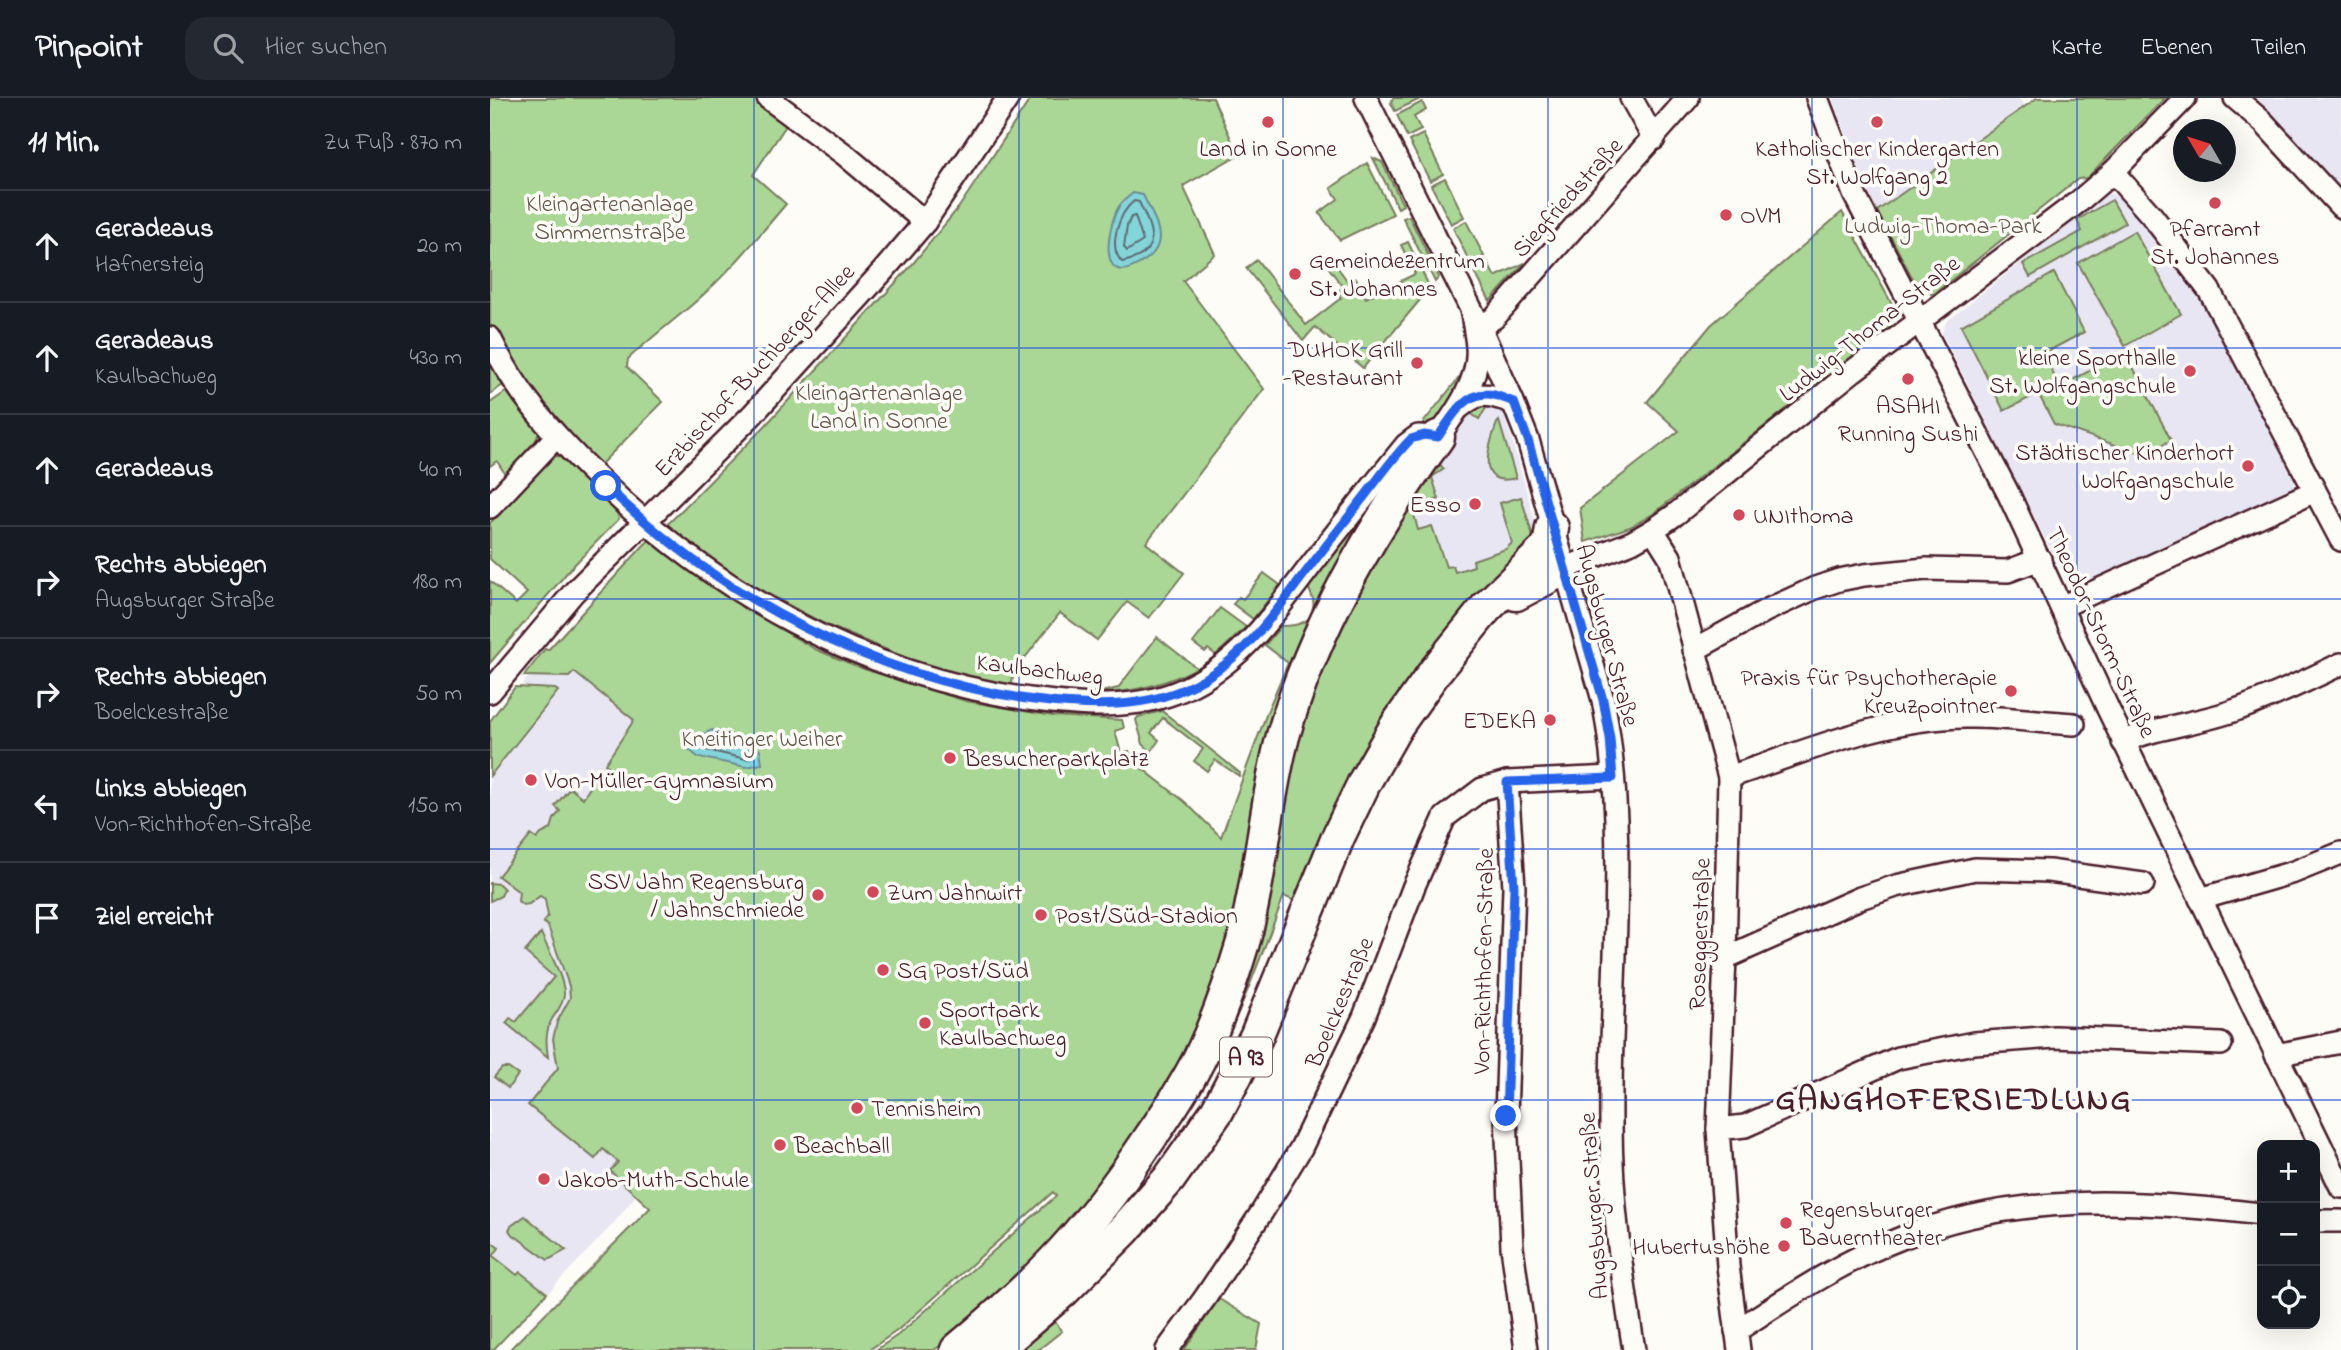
<!DOCTYPE html>
<html lang="de">
<head>
<meta charset="utf-8">
<style>
	:root { --surface:#171b24; --page:#242831; --text:#f1f3f6; --muted:#9ea1a6; --line:#363941 }
	body { margin:0; font-family:"Indie Flower",sans-serif; background:var(--page); color:var(--text) }
	.controls { position:absolute; right:21px; bottom:21px; display:grid; overflow:hidden; border-radius:14px; box-shadow:0 7px 28px #0002 }
	.controls button { width:63px; height:63px; display:grid; place-items:center; padding:0; border:0; border-bottom:2px solid var(--line); background:var(--surface); color:var(--text); font:35px sans-serif }
	.compass { position:absolute; left:1683px; top:21px; width:63px; height:63px; border-radius:50%; background:var(--surface); box-shadow:0 7px 28px #0002; rotate:309deg }
	.stop { position:absolute; width:21px; height:21px; margin:-16px; border:5px solid #2563eb; border-radius:50%; background:#fff }
	.stop.end { background:#2563eb; border-color:#fff; box-shadow:0 2px 7px #0008 }
	.list { margin:0; padding:0; list-style:none }
	h2 { display:flex; justify-content:space-between; align-items:center; height:91px; margin:0; padding:0 28px; font-size:30px }
	h2 small { font-size:23px; font-weight:400; color:var(--muted) }
	.list li { display:grid; grid-template-columns:46px 1fr auto; gap:21px; align-items:center; box-sizing:border-box; height:112px; padding:0 28px; border-top:2px solid var(--line) }
	.list b { display:block; font-size:26px; white-space:nowrap }
	.list p { margin:0; font-size:23px; white-space:nowrap; color:var(--muted) }
	.list em { font-size:23px; font-style:normal; color:var(--muted) }
	.icon { flex:none; width:38px; height:38px; fill:none; stroke:currentColor; stroke-width:2; stroke-linecap:round; stroke-linejoin:round }
	.map { position:relative; flex:none; width:1851px; height:1252px; overflow:hidden }
	header { display:flex; align-items:center; gap:42px; box-sizing:border-box; height:98px; padding:0 35px; background:var(--surface); border-bottom:2px solid var(--line) }
	header strong { font-size:33px }
	nav { display:flex; gap:38px; margin-inline-start:auto; font-size:24px }
	.search { width:490px; height:63px; background:var(--page); display:flex; align-items:center; gap:18px; box-sizing:border-box; padding:0 24px; border-radius:21px; color:var(--muted); font-size:26px }
	main { display:flex }
	aside { flex:1; background:var(--surface) }
	.map>svg:first-child { display:block }
	.built { fill:#e8e6f2 }
	.green { fill:#aad796; stroke:#7a7b60; stroke-width:2 }
	.water { fill:#83d5d9; stroke:#6c8c93; stroke-width:2 }
	.lines { fill:none; stroke-linecap:round; stroke-linejoin:round }
	.shore { stroke:#616871; stroke-width:2 }
	.minor-casing { stroke:#4a1f2b; stroke-width:26 }
	.highway-casing { stroke:#4a1f2b; stroke-width:37 }
	.minor { stroke:#fdfcf7; stroke-width:21 }
	.highway { stroke:#fdfcf7; stroke-width:32 }
	.route { stroke:#2563eb; stroke-width:9 }
	.grid { fill:none; stroke:#1d4ed8; stroke-width:2; stroke-opacity:0.55 }
	.poi-dot { fill:#d1495b; stroke:#fdfcf7; stroke-width:2.5 }
	.labels { text-anchor:middle; stroke-width:7; stroke-linejoin:round; paint-order:stroke }
	.shield { fill:#fdfcf7; stroke:#806168; stroke-width:2 }
	.shield-label { font-size:23px; font-weight:bold; fill:#4a1f2b }
	.poi-label { font-size:24px; fill:#4a1f2b; stroke:#fdfcf7; text-anchor:start }
	.street-label { font-size:24px; fill:#4a1f2b; stroke:#fdfcf7 }
	.park-label { font-size:24px; fill:#67564b; stroke:#fdfcf7 }
	.district-label { font-size:32px; font-weight:bold; letter-spacing:2px; fill:#4a1f2b; stroke:#fdfcf7 }
</style>
</head>
<body>
<header>
<strong>Pinpoint</strong>
<div class="search"><svg class="icon" aria-label="search" viewBox="0 0 24 24"><circle cx="10" cy="10" r="6"/><path d="M15 15l6 6"/></svg>Hier suchen</div>
<nav><a>Karte</a><a>Ebenen</a><a>Teilen</a></nav>
</header>
<main>
<aside>
<h2>11 Min.<small>Zu Fuß · 870 m</small></h2>
<ul class="list">
<li><svg class="icon" aria-label="ahead" viewBox="0 0 24 24"><path d="M12 20V5M6 11l6-6 6 6"/></svg><div><b>Geradeaus</b><p>Hafnersteig</p></div><em>20 m</em></li>
<li><svg class="icon" aria-label="ahead" viewBox="0 0 24 24"><path d="M12 20V5M6 11l6-6 6 6"/></svg><div><b>Geradeaus</b><p>Kaulbachweg</p></div><em>430 m</em></li>
<li><svg class="icon" aria-label="ahead" viewBox="0 0 24 24"><path d="M12 20V5M6 11l6-6 6 6"/></svg><div><b>Geradeaus</b></div><em>40 m</em></li>
<li><svg class="icon" aria-label="right" viewBox="0 0 24 24"><path d="M7 20v-9h11M14 6l5 5-5 5"/></svg><div><b>Rechts abbiegen</b><p>Augsburger Straße</p></div><em>180 m</em></li>
<li><svg class="icon" aria-label="right" viewBox="0 0 24 24"><path d="M7 20v-9h11M14 6l5 5-5 5"/></svg><div><b>Rechts abbiegen</b><p>Boelckestraße</p></div><em>50 m</em></li>
<li><svg class="icon" aria-label="left" viewBox="0 0 24 24"><path d="M17 20v-9H6M10 6l-5 5 5 5"/></svg><div><b>Links abbiegen</b><p>Von-Richthofen-Straße</p></div><em>150 m</em></li>
<li><svg class="icon" aria-label="arrive" viewBox="0 0 24 24"><path d="M6 21V4h12l-3 4 3 4H6"/></svg><div><b>Ziel erreicht</b></div></li>
</ul>
</aside>
<div class="map">
<svg width="1851" height="1252" viewBox="0 0 1851 1252">
	<rect width="100%" height="100%" fill="#fdfcf7"/>
	<filter id="ink" filterUnits="userSpaceOnUse"><feTurbulence type="fractalNoise" baseFrequency=".0143" numOctaves="2"/><feDisplacementMap in="SourceGraphic" scale="14" xChannelSelector="R" yChannelSelector="G"/><feConvolveMatrix kernelMatrix="1 2 1 2 8 2 1 2 1" color-interpolation-filters="sRGB"/></filter>
	<g filter="url(#ink)">
		<g class="built">
			<polygon points="1343,0 1528,0 1536,8 1387,113 1374,84"/>
			<polygon points="1758,0 1851,0 1851,96"/>
			<polygon points="1618,95 1627,97 1637,104 1676,150 1710,197 1805,384 1800,394 1584,498 1452,235 1456,224"/>
			<polygon points="983,306 1012,308 1052,447 942,488 908,407"/>
			<polygon points="58,553 149,626 104,695 147,1072 146,1097 124,1125 4,1252 0,1252 0,629"/>
		</g>
		<g class="green">
			<path d="M 0,0 L 264,0 L 297,26 L 263,77 L 296,106 C 267,140 238,176 204,205 C 182,224 159,241 138,261 L 137,269 L 173,304 L 107,370 L 72,334 L 7,243 L 0,228 Z"/>
			<path d="M 541,0 L 723,0 L 748,57 L 693,88 L 725,156 L 693,183 L 774,291 L 656,445 L 694,475 L 659,520 L 637,504 L 607,542 L 570,515 L 524,574 L 521,590 L 457,574 L 410,559 L 412,558 L 407,556 L 332,525 L 279,496 L 252,509 L 327,552 L 374,571 L 476,603 L 563,618 L 632,622 L 634,630 L 625,633 L 631,655 L 639,653 L 644,664 L 694,703 L 731,739 L 779,609 L 798,565 L 775,547 L 791,528 C 807,528 827,525 823,502 C 822,496 818,491 817,485 L 906,365 L 868,440 L 749,820 L 694,963 L 590,1116 L 472,1232 L 444,1252 L 386,1252 L 408,1237 L 566,1098 L 563,1094 L 408,1232 L 379,1252 L 19,1252 L 160,1110 L 120,1073 L 128,1064 L 113,1051 L 105,1061 L 38,1007 L 68,970 L 63,941 L 67,924 L 80,900 L 79,888 L 58,828 L 53,824 L 58,818 L 55,801 L 50,798 L 39,806 L 33,807 L 28,803 L 29,794 L 8,778 L 41,737 L 47,741 L 51,736 L 61,731 L 64,721 L 70,713 L 65,708 L 80,690 L 93,700 L 111,673 L 116,676 L 120,670 L 115,666 L 144,622 L 84,574 L 79,579 L 34,578 L 55,551 L 58,552 L 154,447 L 182,422 L 275,328 L 421,168 L 469,109 Z"/>
			<polygon points="903,0 930,0 930,1 905,13 901,5"/>
			<path d="M 1547,0 L 1675,0 L 1597,80 L 1588,81 L 1445,195 L 1442,197 C 1437,190 1429,191 1423,181 L 1387,113 Z"/>
			<polygon points="932,4 936,12 924,19 931,32 917,39 907,17"/>
			<polygon points="933,36 953,76 940,83 919,43"/>
			<polygon points="883,60 892,64 913,107 908,110"/>
			<polygon points="877,65 903,116 850,142 829,115 848,101 841,90"/>
			<polygon points="955,80 974,119 961,126 941,87"/>
			<polygon points="1622,102 1635,125 1540,179 1533,166 1592,133 1587,122"/>
			<polygon points="1352,114 1404,210 1394,217 1402,228 1163,416 1140,429 1095,444 1090,410 1189,333 1157,304 1221,227"/>
			<polygon points="919,118 949,179 945,184 913,120"/>
			<polygon points="976,123 994,158 980,165 963,130"/>
			<polygon points="1644,133 1691,216 1635,248 1588,165"/>
			<polygon points="918,144 940,190 873,270 825,229 813,243 756,170 767,162 816,227 851,200 847,194 853,189 833,162 845,166 859,185 866,180 876,200 925,176 911,147"/>
			<polygon points="996,162 1005,179 1035,165 1000,203 982,169"/>
			<polygon points="1564,175 1594,234 1553,256 1568,285 1514,313 1471,228"/>
			<polygon points="1635,254 1681,342 1654,357 1564,326 1550,299"/>
			<polygon points="0,264 13,287 0,296"/>
			<path d="M 977,275 C 966,295 956,322 933,328 L 933,325 L 972,276 Z"/>
			<polygon points="17,293 49,334 45,345 15,376 7,363 0,368 0,305"/>
			<path d="M 998,301 L 1000,304 L 989,321 L 980,315 L 945,361 L 954,371 L 942,379 L 949,401 L 934,406 L 935,410 L 923,413 L 928,432 L 942,428 L 956,469 L 963,468 L 965,474 L 984,468 L 983,462 L 1016,451 L 1022,445 L 1010,405 L 1031,399 L 1044,442 L 1044,457 C 964,517 885,636 843,726 C 831,752 821,779 809,805 L 794,798 C 772,855 752,912 724,966 C 678,1056 613,1131 545,1205 L 541,1200 C 614,1124 682,1041 728,946 C 773,853 774,751 799,654 C 809,611 823,568 840,528 C 865,472 900,420 934,369 C 948,350 975,305 998,301 Z"/>
			<path d="M 1009,323 L 1026,380 C 984,391 999,347 1007,325 Z"/>
			<path d="M 67,358 L 70,359 C 83,370 127,407 129,421 L 81,470 L 0,565 L 0,483 L 26,506 L 37,495 L 0,461 L 0,425 L 63,359 Z"/>
			<polygon points="774,475 790,487 763,521 743,506 749,499 753,501"/>
			<polygon points="730,510 756,529 726,557 718,551 715,554 703,545"/>
			<path d="M 667,539 L 707,570 C 676,586 646,594 611,595 L 611,594 L 628,590 Z"/>
			<polygon points="25,589 65,591 68,593 0,678 0,623"/>
			<polygon points="672,613 750,675 749,678 725,662 717,673 704,663 713,651 673,620 661,635 669,642 661,654 653,646 646,622 648,619"/>
			<polygon points="0,785 9,786 14,791 11,798 0,803"/>
			<path d="M 51,835 C 57,850 75,881 74,897 C 73,907 67,913 62,921 C 55,933 56,946 58,959 L 16,925 L 20,920 L 26,924 L 64,879 L 35,854 Z"/>
			<polygon points="12,970 18,970 28,977 18,990 4,979"/>
			<polygon points="35,1118 76,1152 58,1162 21,1135 19,1132 21,1128"/>
			<polygon points="0,1143 9,1150 3,1158 27,1177 30,1174 57,1195 3,1252 0,1252"/>
			<polygon points="729,1201 771,1226 766,1252 694,1252"/>
			<polygon points="565,1224 572,1233 548,1252 528,1252"/>
		</g>
		<g class="water">
			<path d="M 643,95 L 653,97 C 666,124 683,148 649,166 C 643,169 635,174 628,171 C 611,164 621,122 628,110 C 631,104 637,100 643,95 Z"/>
			<polygon points="222,632 259,643 270,652 272,666 256,669 208,659 198,651 202,641"/>
		</g>
		<g class="lines">
			<g class="shore">
				<path d="M 644,103 L 649,104 C 663,133 673,156 632,164 C 617,149 629,115 644,103 Z"/>
				<polygon points="645,118 653,143 637,153 634,149 637,128 641,119"/>
				<polygon points="223,640 255,649 263,655 263,659 256,661 208,650 209,645"/>
			</g>
			<defs>
				<g id="minor">
					<polyline points="278,0 354,56 435,124"/>
					<path d="M 876,0 L 990,229 L 1023,304 L 1038,342 L 1113,602 C 1140,741 1119,885 1121,1025 C 1121,1102 1132,1177 1144,1252"/>
					<polyline points="1141,0 1164,41"/>
					<polyline points="1327,0 1364,96 1519,397 1619,613 1851,1089"/>
					<polyline points="1745,0 1773,24 1851,109"/>
					<polyline points="1623,74 1662,118 1719,192 1851,442"/>
					<polyline points="990,229 1004,220 1198,0"/>
					<path d="M 0,240 C 26,295 63,336 106,378 C 223,495 374,578 539,601 C 591,608 646,613 694,591 C 753,564 784,515 822,466 C 853,426 884,386 916,347 L 928,338 L 948,339 C 966,314 990,282 987,249 C 986,236 983,223 981,211"/>
					<path d="M 970,309 C 992,291 998,297 1023,304"/>
					<polyline points="0,409 66,339"/>
					<polyline points="1163,432 1180,459 1239,679 1235,860 1228,1031 1238,1168 1249,1252"/>
					<polyline points="1073,471 1142,444 1163,432 1186,416 1363,273 1588,104 1623,74 1695,0"/>
					<polyline points="1571,509 1825,393"/>
					<polyline points="1204,552 1275,513 1325,490 1349,482 1374,477 1436,471 1518,473 1550,461"/>
					<polyline points="0,594 84,494 262,317 393,173 435,124 518,0"/>
					<path d="M 1633,644 C 1666,629 1703,626 1737,615 C 1776,602 1814,584 1851,566"/>
					<path d="M 1239,679 C 1316,653 1395,619 1477,619 C 1512,618 1548,624 1584,626"/>
					<polyline points="1017,684 1024,789 1016,1018 1022,1149 1036,1252"/>
					<polyline points="1710,801 1804,774 1851,755"/>
					<polyline points="1235,860 1370,800 1406,788 1485,771 1559,773 1653,786"/>
					<polyline points="1786,957 1851,944"/>
					<polyline points="1228,1031 1255,1028 1408,960 1484,945 1565,939 1731,946"/>
					<polyline points="1825,1123 1851,1123"/>
					<path d="M 1246,1233 C 1300,1198 1354,1162 1414,1139 C 1530,1093 1651,1103 1772,1116"/>
					<polyline points="677,1252 715,1200 772,1114 811,1050 874,919 924,788 955,719 992,691 1017,684 1123,679"/>
				</g>
				<g id="highway">
					<polyline points="1026,496 1073,471"/>
					<path d="M 467,1252 C 499,1225 531,1197 561,1166 C 599,1127 632,1082 662,1037 C 681,1010 700,981 714,951 C 730,916 743,878 754,841 C 772,775 775,705 793,638 C 824,528 882,431 948,339"/>
					<polyline points="505,1252 574,1192 634,1132 679,1081 727,1013 766,939 849,737 875,683 907,627 946,572 996,510 1056,451 1060,443 1062,430"/>
				</g>
			</defs>
			<use href="#minor" class="minor-casing"/>
			<use href="#highway" class="highway-casing"/>
			<use href="#minor" class="minor"/>
			<use href="#highway" class="highway"/>
		</g>
	</g>
	<g class="lines" filter="url(#ink)">
		<path class="route" d="M 116,388 C 233,502 382,579 544,602 C 606,610 670,612 723,575 C 755,554 777,525 800,495 C 824,463 849,431 874,399 C 889,380 904,358 921,341 L 934,337 L 948,339 C 959,323 974,295 997,296 C 1006,296 1015,301 1024,304 L 1038,342 L 1113,602 L 1120,640 L 1123,680 L 1017,684 L 1024,789 L 1016,1018"/>
	</g>
	<path class="grid" d="M 264,0 L 264,1252M 529,0 L 529,1252M 793,0 L 793,1252M 1058,0 L 1058,1252M 1322,0 L 1322,1252M 1587,0 L 1587,1252M 0,250 L 1851,250M 0,501 L 1851,501M 0,751 L 1851,751M 0,1002 L 1851,1002"/>
	<g class="poi-dot">
		<circle cx="778" cy="24" r="7"/>
		<circle cx="1387" cy="24" r="7"/>
		<circle cx="1725" cy="105" r="7"/>
		<circle cx="1236" cy="117" r="7"/>
		<circle cx="805" cy="176" r="7"/>
		<circle cx="927" cy="265" r="7"/>
		<circle cx="1700" cy="273" r="7"/>
		<circle cx="1418" cy="281" r="7"/>
		<circle cx="1758" cy="368" r="7"/>
		<circle cx="985" cy="406" r="7"/>
		<circle cx="1249" cy="417" r="7"/>
		<circle cx="1521" cy="593" r="7"/>
		<circle cx="1060" cy="622" r="7"/>
		<circle cx="460" cy="660" r="7"/>
		<circle cx="41" cy="682" r="7"/>
		<circle cx="383" cy="794" r="7"/>
		<circle cx="328" cy="797" r="7"/>
		<circle cx="551" cy="817" r="7"/>
		<circle cx="393" cy="872" r="7"/>
		<circle cx="435" cy="925" r="7"/>
		<circle cx="367" cy="1010" r="7"/>
		<circle cx="290" cy="1047" r="7"/>
		<circle cx="54" cy="1081" r="7"/>
		<circle cx="1296" cy="1125" r="7"/>
		<circle cx="1294" cy="1148" r="7"/>
	</g>
	<g class="labels">
		<rect class="shield" x="730" y="939.5" width="52" height="39" rx="5"/>
		<g class="shield-label">
			<text x="756" y="967">A 93</text>
		</g>
		<g class="poi-label">
			<text x="778" y="58" text-anchor="middle">Land in Sonne</text>
			<text x="1387" y="58" text-anchor="middle">Katholischer Kindergarten<tspan x="1387" dy="28">St. Wolfgang 2</tspan></text>
			<text x="1250" y="125">OVM</text>
			<text x="1725" y="138" text-anchor="middle">Pfarramt<tspan x="1725" dy="28">St. Johannes</tspan></text>
			<text x="819" y="170">Gemeindezentrum<tspan x="819" dy="28">St. Johannes</tspan></text>
			<text x="913" y="259" text-anchor="end">DUHOK Grill<tspan x="913" dy="28">-Restaurant</tspan></text>
			<text x="1686" y="267" text-anchor="end">kleine Sporthalle<tspan x="1686" dy="28">St. Wolfgangschule</tspan></text>
			<text x="1418" y="315" text-anchor="middle">ASAHI<tspan x="1418" dy="28">Running Sushi</tspan></text>
			<text x="1744" y="362" text-anchor="end">Städtischer Kinderhort<tspan x="1744" dy="28">Wolfgangschule</tspan></text>
			<text x="971" y="414" text-anchor="end">Esso</text>
			<text x="1263" y="425">UNIthoma</text>
			<text x="1507" y="587" text-anchor="end">Praxis für Psychotherapie<tspan x="1507" dy="28">Kreuzpointner</tspan></text>
			<text x="1046" y="630" text-anchor="end">EDEKA</text>
			<text x="474" y="668">Besucherparkplatz</text>
			<text x="55" y="690">Von-Müller-Gymnasium</text>
			<text x="314" y="791" text-anchor="end">SSV Jahn Regensburg<tspan x="314" dy="28">/ Jahnschmiede</tspan></text>
			<text x="397" y="802">Zum Jahnwirt</text>
			<text x="565" y="825">Post/Süd-Stadion</text>
			<text x="407" y="880">SG Post/Süd</text>
			<text x="449" y="919">Sportpark<tspan x="449" dy="28">Kaulbachweg</tspan></text>
			<text x="381" y="1018">Tennisheim</text>
			<text x="304" y="1055">Beachball</text>
			<text x="68" y="1089">Jakob-Muth-Schule</text>
			<text x="1310" y="1119">Regensburger<tspan x="1310" dy="28">Bauerntheater</tspan></text>
			<text x="1280" y="1156" text-anchor="end">Hubertushöhe</text>
		</g>
		<g class="street-label">
			<text transform="translate(1077 99) rotate(-48)" y="8">Siegfriedstraße</text>
			<text transform="translate(1379 230) rotate(-38)" y="8">Ludwig-Thoma-Straße</text>
			<text transform="translate(264 272) rotate(-47)" y="8">Erzbischof-Buchberger-Allee</text>
			<text transform="translate(1612 534) rotate(65)" y="8">Theodor-Storm-Straße</text>
			<text transform="translate(1118 537) rotate(75)" y="8">Augsburger Straße</text>
			<text transform="translate(550 571) rotate(7)" y="8">Kaulbachweg</text>
			<text transform="translate(1209 836) rotate(-88)" y="8">Roseggerstraße</text>
			<text transform="translate(993 863) rotate(-89)" y="8">Von-Richthofen-Straße</text>
			<text transform="translate(849 904) rotate(-67)" y="8">Boelckestraße</text>
			<text transform="translate(1103 1108) rotate(-94)" y="8">Augsburger Straße</text>
		</g>
		<g class="park-label">
			<text x="120" y="113">Kleingartenanlage<tspan x="120" dy="28">Simmernstraße</tspan></text>
			<text x="1453" y="135">Ludwig-Thoma-Park</text>
			<text x="389" y="302">Kleingartenanlage<tspan x="389" dy="28">Land in Sonne</tspan></text>
			<text x="272" y="648">Kneitinger Weiher</text>
		</g>
		<g class="district-label">
			<text x="1464" y="1011">GANGHOFERSIEDLUNG</text>
		</g>
	</g>
</svg>
<div class="controls">
<button>+</button>
<button>−</button>
<button><svg class="icon" aria-label="locate" viewBox="0 0 24 24"><circle cx="12" cy="12" r="6"/><path d="M12 2v4M12 18v4M2 12h4M18 12h4"/></svg></button>
</div>
<svg class="compass" viewBox="-18 -18 36 36"><path d="M0-13l5 13h-10z" fill="#e53935"/><path d="M0 13l5-13h-10z" fill="#9ea1a6"/></svg>
<div class="stop" style="left:116px;top:388px"></div>
<div class="stop end" style="left:1016px;top:1018px"></div>
</div>
</main>
</body>
</html>
